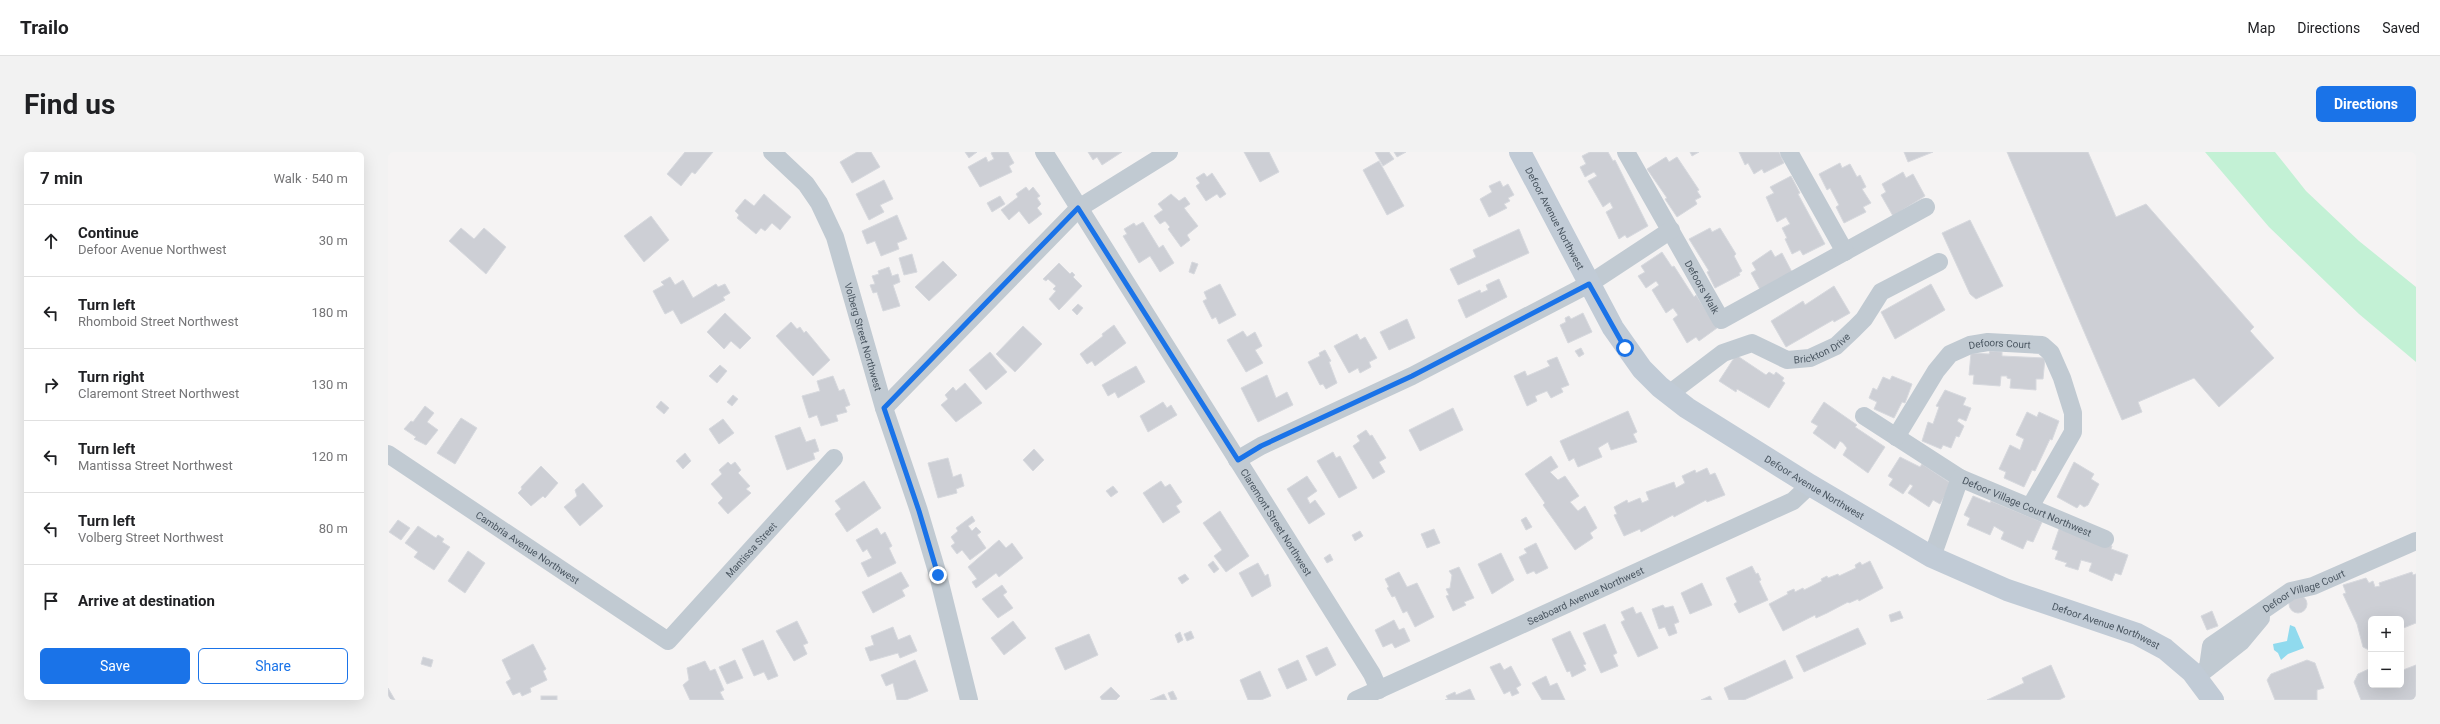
<!DOCTYPE html>
<html lang="en">
<head>
<meta charset="utf-8">
<style>
	:root { --surface:#fff; --page:#f2f2f2; --text:#202124; --muted:#757577; --line:#e0e0e0; --accent:#1a73e8 }
	body { margin:0; font-family:Roboto,sans-serif; background:var(--page); color:var(--text) }
	.controls { position:absolute; right:12px; bottom:12px; display:grid; overflow:hidden; border-radius:6px; box-shadow:0 4px 16px #0002 }
	.controls button { width:36px; height:36px; display:grid; place-items:center; padding:0; border:0; border-bottom:1px solid var(--line); background:var(--surface); color:var(--text); font:20px sans-serif }
	.stop { position:absolute; width:12px; height:12px; margin:-9px; border:3px solid #1a73e8; border-radius:50%; background:#fff }
	.stop.end { background:#1a73e8; border-color:#fff; box-shadow:0 1px 4px #0008 }
	.list { margin:0; padding:0; list-style:none }
	h2 { display:flex; justify-content:space-between; align-items:center; height:52px; margin:0; padding:0 16px; font-size:17px }
	h2 small { font-size:13px; font-weight:400; color:var(--muted) }
	.list li { display:grid; grid-template-columns:26px 1fr auto; gap:12px; align-items:center; box-sizing:border-box; height:72px; padding:0 16px; border-top:1px solid var(--line) }
	.list b { display:block; font-size:15px; white-space:nowrap }
	.list p { margin:0; font-size:13px; white-space:nowrap; color:var(--muted) }
	.list em { font-size:13px; font-style:normal; color:var(--muted) }
	.actions { display:flex; gap:8px; padding:12px 16px }
	.actions a { flex:1; padding:9px 0; border:1px solid var(--accent); border-radius:6px; text-align:center; font-size:14px; color:var(--accent) }
	.actions .main { background:var(--accent); color:#fff }
	.icon { flex:none; width:22px; height:22px; fill:none; stroke:currentColor; stroke-width:2; stroke-linecap:round; stroke-linejoin:round }
	.map { position:relative; flex:none; width:2028px; height:548px; overflow:hidden; border-radius:6px }
	header { display:flex; align-items:center; gap:24px; box-sizing:border-box; height:56px; padding:0 20px; background:var(--surface); border-bottom:1px solid var(--line) }
	header strong { font-size:19px }
	nav { display:flex; gap:22px; margin-inline-start:auto; font-size:14px }
	.intro { display:flex; align-items:center; justify-content:space-between; box-sizing:border-box; height:96px; padding:0 24px }
	h1 { margin:0; font-size:28px }
	.button { padding:10px 18px; border-radius:6px; background:var(--accent); color:#fff; font-size:14px; font-weight:700 }
	main { display:flex; gap:24px; padding:0 24px }
	aside { flex:1; background:var(--surface); border-radius:6px; box-shadow:0 4px 16px #0002 }
	.map>svg:first-child { display:block }
	.green { fill:#c3f1d5 }
	.water { fill:#90daee }
	.building { fill:#cdcfd5; stroke:#d7d9de }
	.lines { fill:none; stroke-linecap:round; stroke-linejoin:round }
	.street { stroke:#c1cad2; stroke-width:18 }
	.secondary { stroke:#c1cbd6; stroke-width:22 }
	.route { stroke:#1a73e8; stroke-width:5 }
	.labels { text-anchor:middle; stroke-width:3; stroke-linejoin:round; paint-order:stroke }
	.street-label { font-size:10px; fill:#4a5661; stroke:#fff }
</style>
</head>
<body>
<header>
<strong>Trailo</strong>
<nav><a>Map</a><a>Directions</a><a>Saved</a></nav>
</header>
<div class="intro"><h1>Find us</h1><a class="button">Directions</a></div>
<main>
<aside>
<h2>7 min<small>Walk · 540 m</small></h2>
<ul class="list">
<li><svg class="icon" aria-label="ahead" viewBox="0 0 24 24"><path d="M12 20V5M6 11l6-6 6 6"/></svg><div><b>Continue</b><p>Defoor Avenue Northwest</p></div><em>30 m</em></li>
<li><svg class="icon" aria-label="left" viewBox="0 0 24 24"><path d="M17 20v-9H6M10 6l-5 5 5 5"/></svg><div><b>Turn left</b><p>Rhomboid Street Northwest</p></div><em>180 m</em></li>
<li><svg class="icon" aria-label="right" viewBox="0 0 24 24"><path d="M7 20v-9h11M14 6l5 5-5 5"/></svg><div><b>Turn right</b><p>Claremont Street Northwest</p></div><em>130 m</em></li>
<li><svg class="icon" aria-label="left" viewBox="0 0 24 24"><path d="M17 20v-9H6M10 6l-5 5 5 5"/></svg><div><b>Turn left</b><p>Mantissa Street Northwest</p></div><em>120 m</em></li>
<li><svg class="icon" aria-label="left" viewBox="0 0 24 24"><path d="M17 20v-9H6M10 6l-5 5 5 5"/></svg><div><b>Turn left</b><p>Volberg Street Northwest</p></div><em>80 m</em></li>
<li><svg class="icon" aria-label="arrive" viewBox="0 0 24 24"><path d="M6 21V4h12l-3 4 3 4H6"/></svg><div><b>Arrive at destination</b></div></li>
</ul>
<div class="actions"><a class="main">Save</a><a>Share</a></div>
</aside>
<div class="map">
<svg width="2028" height="548" viewBox="0 0 2028 548">
	<rect width="100%" height="100%" fill="#f5f3f3"/>
	<polygon class="green" points="1817,0 1887,0 1918,39 1971,89 2028,135 2028,210 1971,162 1881,75"/>
	<polygon class="water" points="1902,473 1907,475 1916,496 1900,502 1893,508 1890,501 1886,498 1885,492 1899,489"/>
	<g class="building">
		<polygon points="297,0 325,0 307,22 304,20 293,34 279,22"/>
		<polygon points="469,0 483,0 492,15 464,31 452,10"/>
		<polygon points="577,0 589,0 581,6"/>
		<polygon points="605,0 620,0 626,11 621,14 624,20 592,35 580,15 598,5 600,10 606,7 603,1"/>
		<polygon points="700,0 734,0 714,13 709,5 705,8"/>
		<polygon points="856,0 881,0 891,20 872,30"/>
		<polygon points="987,0 1001,0 1006,7 995,14"/>
		<polygon points="1006,0 1018,0 1009,5"/>
		<polygon points="1202,0 1220,0 1225,9 1227,8 1260,74 1239,86 1237,83 1231,87 1218,60 1225,56 1222,50 1215,55 1200,29 1209,24 1206,20 1197,25 1192,15 1198,12 1194,4"/>
		<polygon points="1302,0 1311,0 1304,4"/>
		<polygon points="1351,0 1391,0 1396,11 1376,21 1374,17 1366,22 1360,11 1357,13"/>
		<polygon points="1516,0 1545,0 1520,10"/>
		<polygon points="1619,0 1700,0 1728,65 1758,52 1866,175 1862,179 1886,206 1831,255 1806,226 1750,250 1754,260 1734,268"/>
		<polygon points="1278,5 1281,10 1289,5 1311,38 1309,39 1313,45 1307,48 1309,52 1289,65 1277,47 1279,46 1259,17"/>
		<polygon points="991,9 1016,54 999,63 975,18"/>
		<polygon points="1452,11 1454,16 1462,12 1469,25 1472,23 1478,35 1474,37 1483,51 1475,55 1478,60 1456,71 1448,55 1451,53 1442,36 1439,38 1431,22"/>
		<polygon points="1515,20 1518,26 1525,22 1537,44 1505,64 1493,43 1498,40 1494,32"/>
		<polygon points="816,21 819,25 824,21 838,42 832,46 829,42 818,49 808,34 812,31 808,26"/>
		<polygon points="1403,24 1412,41 1410,42 1437,92 1415,103 1412,98 1404,102 1397,87 1399,86 1394,76 1402,72 1398,65 1389,70 1378,45 1386,41 1382,35"/>
		<polygon points="496,28 505,47 492,53 496,60 481,68 468,42"/>
		<polygon points="1112,29 1115,35 1120,32 1126,43 1120,46 1122,49 1116,52 1119,56 1101,65 1092,47 1104,40 1101,34"/>
		<polygon points="638,35 641,39 645,35 652,44 649,46 653,52 649,56 654,62 641,72 631,59 621,68 613,58 630,45 628,42"/>
		<polygon points="376,42 403,65 392,78 384,71 377,79 373,76 368,82 349,66 351,63 347,59 357,47 366,54"/>
		<polygon points="783,42 791,49 797,45 802,52 796,56 810,74 799,83 802,88 793,95 780,77 782,75 777,69 772,72 766,64 775,58 770,52"/>
		<polygon points="612,44 617,52 604,60 599,51"/>
		<polygon points="509,63 519,87 509,91 511,97 493,104 487,89 479,92 474,79"/>
		<polygon points="263,64 281,88 256,110 236,84"/>
		<polygon points="1582,68 1615,134 1588,147 1582,142 1554,81"/>
		<polygon points="755,70 771,96 775,93 786,111 772,120 762,104 751,111 735,84 739,82 736,77 746,71 748,74"/>
		<polygon points="73,76 86,87 96,76 118,95 98,122 61,89"/>
		<polygon points="1322,76 1324,80 1332,76 1348,102 1346,104 1354,119 1351,121 1352,123 1327,136 1319,120 1321,119 1301,87"/>
		<polygon points="1131,77 1141,101 1070,133 1062,117 1088,105 1085,98"/>
		<polygon points="1383,98 1387,105 1394,101 1405,122 1374,141 1363,121 1368,118 1364,111"/>
		<polygon points="1274,100 1284,115 1286,114 1306,145 1308,143 1329,176 1311,189 1308,185 1299,191 1285,167 1290,163 1285,156 1278,161 1264,138 1271,133 1268,129 1258,136 1250,124 1257,120 1253,114"/>
		<polygon points="524,102 529,120 516,123 511,106"/>
		<polygon points="555,109 569,123 541,149 527,135"/>
		<polygon points="804,110 810,112 806,122 801,120"/>
		<polygon points="671,111 682,122 684,120 687,123 685,125 694,134 671,158 661,147 668,139 665,137 668,134 660,127 658,129 655,127"/>
		<polygon points="501,115 504,124 510,122 512,130 505,133 512,154 495,159 489,140 485,141 482,133 487,132 484,124 491,122 490,119"/>
		<polygon points="282,125 287,133 295,128 305,146 328,132 330,135 337,132 342,141 335,145 337,148 293,172 285,158 277,162 265,139 276,133 273,130"/>
		<polygon points="1111,127 1119,145 1078,166 1070,148 1092,138 1093,141 1100,138 1098,133"/>
		<polygon points="832,132 848,163 831,172 828,165 824,167 815,149 819,147 816,140"/>
		<polygon points="1543,132 1557,158 1507,187 1493,160"/>
		<polygon points="1446,134 1462,161 1446,170 1445,168 1398,195 1383,169 1415,149 1417,153"/>
		<polygon points="690,152 695,156 689,163 684,158"/>
		<polygon points="337,161 363,186 352,197 343,189 336,197 319,180"/>
		<polygon points="1195,161 1204,180 1180,191 1172,173 1178,170 1177,166 1181,164 1183,167"/>
		<polygon points="1019,167 1027,186 1001,198 992,180"/>
		<polygon points="403,170 409,177 412,175 416,181 418,179 442,208 425,224 388,184"/>
		<polygon points="726,173 738,191 707,214 704,209 699,212 692,202 715,184 714,182"/>
		<polygon points="635,174 654,192 627,220 608,202"/>
		<polygon points="855,179 859,185 867,180 874,194 867,198 875,211 858,220 839,188"/>
		<polygon points="969,182 972,188 977,185 989,206 981,210 983,215 972,221 970,216 961,221 946,194"/>
		<polygon points="1193,196 1196,202 1191,205 1187,199"/>
		<polygon points="937,198 943,209 941,210 949,231 938,237 935,232 932,233 920,210 932,204 931,201"/>
		<polygon points="1602,199 1614,200 1614,204 1657,206 1655,227 1648,227 1648,238 1622,236 1623,227 1619,226 1619,224 1613,224 1612,234 1585,232 1586,223 1581,223 1583,201 1601,202"/>
		<polygon points="602,200 619,220 598,238 581,218"/>
		<polygon points="1348,203 1378,223 1381,220 1386,223 1388,220 1396,226 1394,229 1397,231 1381,256 1349,237 1348,240 1331,229"/>
		<polygon points="1169,205 1181,233 1173,236 1175,240 1163,246 1159,239 1147,244 1149,249 1139,254 1126,224 1137,219 1139,224 1162,214 1159,209"/>
		<polygon points="332,213 339,219 329,231 321,224"/>
		<polygon points="748,214 757,230 730,246 727,240 720,244 714,233"/>
		<polygon points="879,223 888,246 899,240 905,253 870,270 853,236"/>
		<polygon points="445,224 451,239 456,237 462,253 457,255 459,260 448,263 450,269 433,274 429,263 421,266 414,244 432,239 429,229"/>
		<polygon points="1504,224 1524,232 1517,251 1514,250 1506,266 1486,257 1489,250 1481,246 1485,236 1489,238 1495,225 1502,228"/>
		<polygon points="577,231 594,251 568,270 553,253 560,247 557,243 565,235 568,239"/>
		<polygon points="1557,238 1578,246 1575,253 1583,256 1578,269 1571,266 1569,269 1576,274 1571,285 1568,284 1563,296 1555,293 1553,297 1534,289 1540,270 1545,272 1551,255 1548,254"/>
		<polygon points="345,243 350,247 344,254 339,250"/>
		<polygon points="273,249 281,256 276,262 268,255"/>
		<polygon points="775,250 779,256 783,253 789,263 760,280 752,264"/>
		<polygon points="1436,250 1469,273 1467,275 1497,295 1480,321 1455,303 1459,296 1455,291 1452,289 1447,297 1425,281 1430,274 1423,270"/>
		<polygon points="37,254 46,261 39,270 50,278 38,293 26,287 28,285 16,277 23,269 25,270"/>
		<polygon points="1065,256 1075,278 1032,299 1021,278"/>
		<polygon points="1240,259 1249,280 1245,282 1249,290 1223,298 1220,290 1210,296 1214,305 1190,315 1186,306 1181,309 1172,289"/>
		<polygon points="1639,260 1649,265 1651,260 1671,269 1664,288 1662,287 1647,319 1644,318 1636,335 1616,326 1618,320 1611,317 1622,293 1632,298 1636,287 1628,283"/>
		<polygon points="73,266 89,276 67,312 49,301"/>
		<polygon points="335,267 346,281 331,292 321,277"/>
		<polygon points="412,275 418,290 427,287 431,299 425,301 427,307 399,318 387,284"/>
		<polygon points="978,278 982,284 984,283 998,306 991,310 997,320 985,327 965,294 972,289 969,284"/>
		<polygon points="646,297 656,308 645,319 635,308"/>
		<polygon points="945,300 948,306 952,304 969,336 951,346 929,309"/>
		<polygon points="297,301 303,309 295,317 288,309"/>
		<polygon points="1163,304 1170,315 1162,320 1170,328 1177,324 1191,344 1182,350 1190,359 1197,354 1209,376 1202,381 1205,386 1187,398 1155,353 1157,351 1137,322"/>
		<polygon points="1512,305 1532,315 1534,312 1564,332 1552,352 1545,348 1541,355 1520,341 1525,334 1522,332 1515,342 1501,333 1505,327 1500,324"/>
		<polygon points="560,306 565,325 573,322 576,334 568,337 569,341 550,346 540,311"/>
		<polygon points="340,310 343,313 347,310 353,318 350,321 362,334 358,337 363,341 340,362 330,351 335,346 323,332 334,322 331,318"/>
		<polygon points="1686,310 1706,322 1703,327 1711,332 1700,353 1696,355 1692,352 1689,356 1669,345"/>
		<polygon points="153,314 170,331 157,346 155,344 143,354 130,341 134,337 133,335"/>
		<polygon points="1319,316 1322,323 1327,321 1337,343 1319,350 1318,348 1286,365 1285,363 1253,380 1252,377 1236,384 1226,363 1229,362 1226,355 1239,348 1240,351 1252,346 1254,351 1261,348 1258,340 1286,330 1288,336 1297,331 1294,324 1307,318 1308,321"/>
		<polygon points="919,324 929,339 919,346 922,352 927,348 937,362 921,372 899,337"/>
		<polygon points="476,329 493,356 459,380 447,362 453,357 447,349"/>
		<polygon points="773,329 777,335 782,332 794,350 788,354 792,360 775,371 755,341"/>
		<polygon points="195,331 215,354 192,374 176,355 189,344 187,338"/>
		<polygon points="725,334 730,340 723,345 718,339"/>
		<polygon points="1585,344 1602,351 1603,349 1654,370 1645,390 1639,388 1635,397 1613,387 1616,380 1606,374 1602,383 1579,373 1582,366 1576,363"/>
		<polygon points="832,359 861,404 838,420 826,404 834,398 815,371"/>
		<polygon points="584,364 587,369 580,374 584,379 588,375 593,380 589,383 598,396 582,408 574,398 569,402 563,394 567,391 563,385 570,379 568,376"/>
		<polygon points="1138,365 1144,375 1138,378 1133,368"/>
		<polygon points="10,368 22,376 13,388 1,380"/>
		<polygon points="30,374 48,386 50,383 56,387 54,390 62,395 46,418 26,405 30,400 17,391"/>
		<polygon points="489,376 493,383 497,380 504,394 501,396 508,411 480,425 473,411 484,406 479,397 475,400 468,388"/>
		<polygon points="1046,377 1052,391 1039,396 1033,382"/>
		<polygon points="1671,377 1724,394 1723,397 1740,403 1733,423 1727,421 1724,429 1701,419 1704,411 1693,408 1690,418 1677,414 1679,411 1667,407 1670,399 1664,397"/>
		<polygon points="972,379 975,384 967,389 964,383"/>
		<polygon points="611,388 618,396 624,391 635,406 611,425 608,421 588,436 584,430 589,427 580,415"/>
		<polygon points="1148,391 1160,416 1148,422 1146,419 1139,422 1131,405 1139,401 1136,397"/>
		<polygon points="80,399 97,411 77,441 60,429"/>
		<polygon points="1113,401 1126,428 1104,442 1090,412"/>
		<polygon points="942,402 945,408 939,411 936,406"/>
		<polygon points="825,409 831,417 826,421 820,413"/>
		<polygon points="1482,409 1495,436 1471,449 1470,447 1461,451 1460,450 1439,461 1428,466 1427,463 1395,479 1381,452 1400,442 1399,440 1406,437 1407,440 1415,436 1416,438 1434,429 1433,427 1439,424 1440,426 1450,422 1451,424 1468,416 1467,413 1472,410 1474,413"/>
		<polygon points="870,411 877,424 880,422 883,434 864,445 851,421"/>
		<polygon points="1364,414 1368,422 1370,421 1373,428 1371,429 1380,448 1351,461 1346,452 1349,450 1338,426"/>
		<polygon points="1071,415 1086,446 1076,450 1078,453 1065,459 1058,444 1061,443 1058,437 1062,436 1064,423 1061,419"/>
		<polygon points="513,420 521,434 514,438 517,444 485,461 474,440"/>
		<polygon points="1011,420 1019,435 1029,431 1046,465 1027,475 1019,459 1015,461 1007,444 1004,445 999,436 1001,435 997,427"/>
		<polygon points="2024,420 2025,423 2028,422 2028,471 2013,477 2013,467 1983,467 1983,499 1975,495 1969,472 1955,442 1958,441 1955,433 1978,426 1981,431 1985,429 1987,435 1992,434 1991,431"/>
		<polygon points="797,422 801,427 794,432 790,426"/>
		<polygon points="1314,431 1324,453 1302,462 1293,441"/>
		<polygon points="614,433 619,440 615,443 625,456 610,466 594,447"/>
		<circle cx="1910" cy="452" r="9"/>
		<polygon points="1275,453 1277,456 1285,454 1291,470 1286,472 1289,481 1281,484 1277,475 1271,477 1264,457"/>
		<polygon points="1245,455 1248,462 1253,460 1270,496 1250,505 1233,470 1237,468 1233,460"/>
		<polygon points="1512,459 1515,466 1503,470 1501,463"/>
		<polygon points="1824,459 1830,474 1819,478 1813,464"/>
		<polygon points="1006,468 1011,478 1016,476 1022,489 1007,496 1004,491 995,495 987,478"/>
		<polygon points="409,469 420,491 415,493 419,502 406,509 388,479"/>
		<polygon points="625,469 638,486 616,503 603,486"/>
		<polygon points="1217,472 1229,501 1225,503 1230,514 1213,521 1195,481"/>
		<polygon points="505,475 510,488 522,483 529,499 512,506 510,501 482,509 477,496 486,493 483,484"/>
		<polygon points="1470,476 1478,492 1416,520 1408,504"/>
		<polygon points="803,479 806,486 799,489 796,482"/>
		<polygon points="1182,479 1198,512 1195,513 1198,518 1184,525 1182,519 1179,520 1164,487"/>
		<polygon points="792,480 795,488 790,491 787,483"/>
		<polygon points="701,482 710,503 677,518 667,496"/>
		<polygon points="375,488 390,524 380,528 376,520 366,524 354,497"/>
		<polygon points="145,492 158,517 155,519 159,528 142,536 143,540 134,544 132,540 125,543 118,530 123,527 114,508"/>
		<polygon points="939,495 948,513 928,524 918,504"/>
		<polygon points="35,505 45,508 43,515 33,512"/>
		<polygon points="347,508 355,526 339,532 331,515"/>
		<polygon points="527,508 540,539 518,548 509,548 505,531 498,534 493,523"/>
		<polygon points="910,508 919,528 899,537 890,517"/>
		<polygon points="1397,508 1405,526 1356,548 1341,548 1336,536"/>
		<polygon points="1919,508 1927,511 1936,536 1929,538 1929,548 1887,548 1879,528 1883,522"/>
		<polygon points="317,509 322,519 327,517 336,538 332,540 336,548 302,548 295,533 301,528 299,516"/>
		<polygon points="1112,511 1116,518 1123,514 1133,533 1128,536 1131,541 1124,544 1122,539 1116,542 1102,515"/>
		<polygon points="1663,513 1677,545 1671,548 1599,548 1636,531 1634,526"/>
		<polygon points="2028,513 2028,548 1973,548 1966,530 1970,522 1983,516 1983,533 2013,533 2013,516 2015,518"/>
		<polygon points="872,519 883,544 873,548 860,548 852,528"/>
		<polygon points="1158,524 1162,534 1169,531 1177,548 1154,548 1144,531"/>
		<polygon points="723,535 732,544 728,548 714,548 712,545"/>
		<polygon points="0,536 7,548 0,548"/>
		<polygon points="1082,537 1087,548 1057,548 1060,547 1058,544 1067,540 1068,543"/>
		<polygon points="785,539 789,547 787,548 783,548 780,541"/>
		<polygon points="776,542 779,548 762,548"/>
		<rect x="153" y="544" width="16" height="4"/>
		<polygon points="1322,544 1324,548 1313,548"/>
	</g>
	<g class="lines">
		<g class="street">
			<path id="s1" d="M 384,0 L 418,32 L 431,51 L 447,85 L 496,256 L 531,359 L 550,423 L 581,548"/>
			<path id="s2" d="M 656,0 L 984,522 L 991,538"/>
			<path id="s3" d="M 1238,0 L 1333,168 L 1538,55"/>
			<polyline points="1401,0 1457,100"/>
			<path id="s4" d="M 1281,242 L 1335,201 L 1364,191 L 1399,208 L 1422,206 L 1448,194 L 1466,177 L 1476,167 L 1493,140 L 1551,110"/>
			<polyline points="496,256 691,56 781,0"/>
			<path id="s5" d="M 1476,264 L 1572,326 L 1717,387"/>
			<path id="s6" d="M 1508,285 L 1548,219 L 1562,202 L 1582,193 L 1600,190 L 1654,193 L 1663,201 L 1674,226 L 1685,261 L 1685,280 L 1642,355"/>
			<path id="s7" d="M 0,302 L 280,489 L 446,306"/>
			<polyline points="849,308 873,294 1024,224 1201,132 1283,78"/>
			<polyline points="1544,405 1572,326"/>
			<path id="s8" d="M 1820,515 L 1823,494 L 1903,439 L 1925,434 L 2028,389"/>
			<polyline points="1816,519 1853,490 1873,466"/>
			<path id="s9" d="M 968,548 L 1405,349 L 1422,333"/>
		</g>
		<path class="secondary" id="s10" d="M 1132,0 L 1225,176 L 1254,217 L 1272,235 L 1299,256 L 1422,333 L 1544,405 L 1619,438 L 1749,482 L 1777,497 L 1804,520 L 1825,548"/>
	</g>
	<g class="lines">
		<polyline class="route" points="550,423 531,359 496,256 690,56 850,308 873,294 1024,224 1201,132 1237,196"/>
	</g>
	<g class="labels">
		<g class="street-label">
			<text dy="4" stroke="none"><textPath href="#s10" startOffset="75">Defoor Avenue Northwest</textPath></text>
			<text dy="4" stroke="none"><textPath href="#s3" startOffset="155">Defoors Walk</textPath></text>
			<text dy="4" stroke="none"><textPath href="#s1" startOffset="211">Volberg Street Northwest</textPath></text>
			<text dy="4" stroke="none"><textPath href="#s4" startOffset="175">Brickton Drive</textPath></text>
			<text dy="4" stroke="none"><textPath href="#s6" startOffset="151">Defoors Court</textPath></text>
			<text dy="4" stroke="none"><textPath href="#s10" startOffset="459">Defoor Avenue Northwest</textPath></text>
			<text dy="4" stroke="none"><textPath href="#s5" startOffset="187">Defoor Village Court Northwest</textPath></text>
			<text dy="4" stroke="none"><textPath href="#s2" startOffset="437">Claremont Street Northwest</textPath></text>
			<text dy="4" stroke="none"><textPath href="#s7" startOffset="168">Cambria Avenue Northwest</textPath></text>
			<text dy="4" stroke="none"><textPath href="#s7" startOffset="460">Mantissa Street</textPath></text>
			<text dy="4" stroke="none"><textPath href="#s8" startOffset="130">Defoor Village Court</textPath></text>
			<text dy="4" stroke="none"><textPath href="#s9" startOffset="252">Seaboard Avenue Northwest</textPath></text>
			<text dy="4" stroke="none"><textPath href="#s10" startOffset="783">Defoor Avenue Northwest</textPath></text>
		</g>
	</g>
</svg>
<div class="controls">
<button>+</button>
<button>−</button>
</div>
<div class="stop" style="left:1237px;top:196px"></div>
<div class="stop end" style="left:550px;top:423px"></div>
</div>
</main>
</body>
</html>
